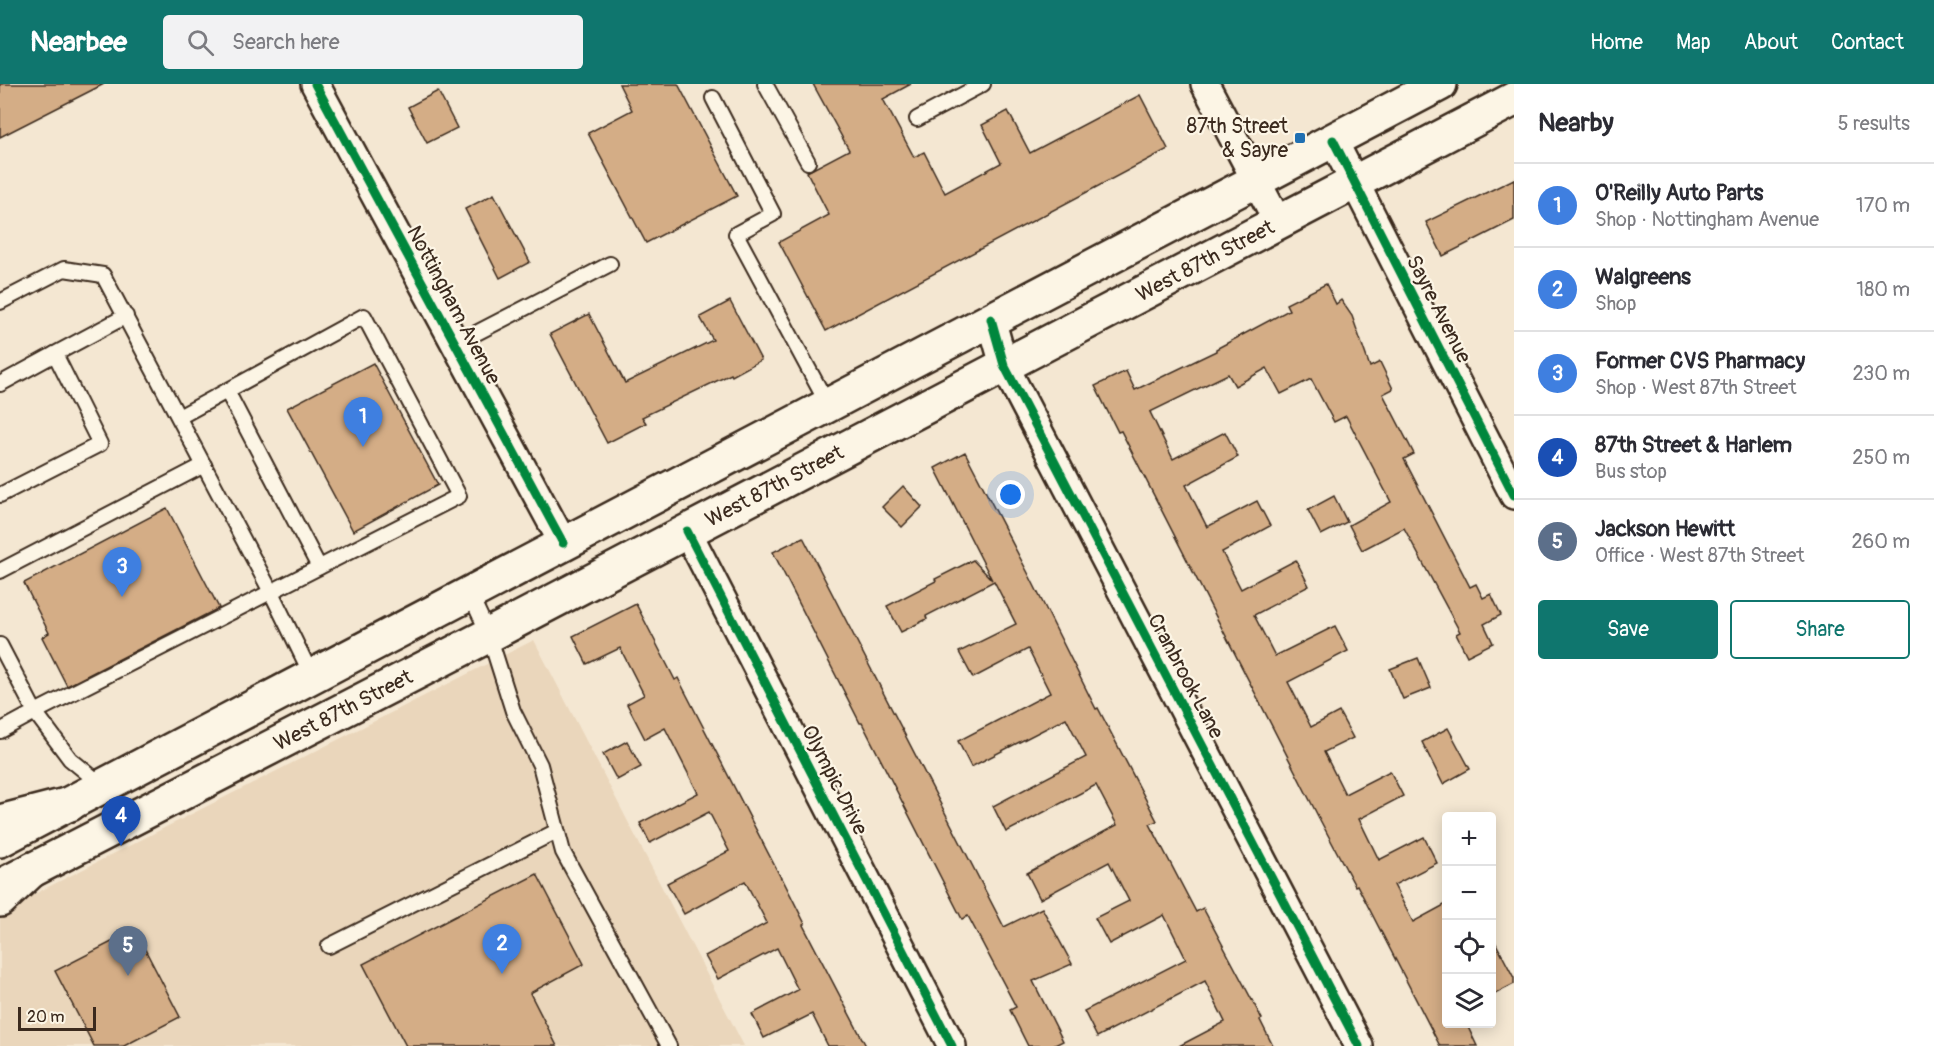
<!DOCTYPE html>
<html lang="en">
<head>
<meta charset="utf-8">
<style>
	:root { --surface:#fff; --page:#f2f2f3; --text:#2b2b33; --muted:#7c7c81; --line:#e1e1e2; --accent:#0f766e }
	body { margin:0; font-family:Pangolin,sans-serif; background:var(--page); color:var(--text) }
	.controls { position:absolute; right:18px; bottom:18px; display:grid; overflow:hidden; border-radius:6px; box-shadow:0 3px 15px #0003 }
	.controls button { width:54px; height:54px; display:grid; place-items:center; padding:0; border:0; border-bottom:2px solid var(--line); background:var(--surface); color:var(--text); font:30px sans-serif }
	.scale { position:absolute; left:18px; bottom:15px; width:78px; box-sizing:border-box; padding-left:6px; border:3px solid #3b2a1e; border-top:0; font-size:16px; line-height:21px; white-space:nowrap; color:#3b2a1e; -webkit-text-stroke:4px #fcf5e5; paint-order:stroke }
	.you { position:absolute; left:1011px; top:411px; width:21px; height:21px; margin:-15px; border:4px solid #fff; border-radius:50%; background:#1a73e8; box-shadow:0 0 0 9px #1a73e833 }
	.badge { display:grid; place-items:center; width:39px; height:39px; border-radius:50%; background:var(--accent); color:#fff; font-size:20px; font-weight:700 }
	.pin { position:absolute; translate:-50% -50px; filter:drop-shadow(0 2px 3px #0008) }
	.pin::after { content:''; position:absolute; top:32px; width:21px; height:18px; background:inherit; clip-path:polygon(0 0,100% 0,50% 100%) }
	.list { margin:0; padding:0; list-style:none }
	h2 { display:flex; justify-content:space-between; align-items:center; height:78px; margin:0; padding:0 24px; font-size:26px }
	h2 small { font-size:20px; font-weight:400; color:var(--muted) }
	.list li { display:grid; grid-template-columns:39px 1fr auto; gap:18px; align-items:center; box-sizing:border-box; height:84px; padding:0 24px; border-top:2px solid var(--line) }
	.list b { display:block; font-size:22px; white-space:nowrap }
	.list p { margin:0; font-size:20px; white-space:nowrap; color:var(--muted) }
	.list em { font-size:20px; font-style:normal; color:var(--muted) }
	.actions { display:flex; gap:12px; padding:18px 24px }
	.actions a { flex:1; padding:14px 0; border:2px solid var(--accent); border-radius:6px; text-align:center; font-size:21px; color:var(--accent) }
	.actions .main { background:var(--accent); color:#fff }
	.icon { flex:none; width:33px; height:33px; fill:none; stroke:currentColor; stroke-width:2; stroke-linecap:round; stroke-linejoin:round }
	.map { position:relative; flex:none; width:1514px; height:962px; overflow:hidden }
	header { display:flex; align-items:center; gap:36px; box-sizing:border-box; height:84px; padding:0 30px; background:var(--accent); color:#fff }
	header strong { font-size:28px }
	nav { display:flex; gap:33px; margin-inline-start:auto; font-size:21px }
	.search { width:420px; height:54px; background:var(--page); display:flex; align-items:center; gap:15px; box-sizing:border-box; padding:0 21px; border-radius:6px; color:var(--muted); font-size:22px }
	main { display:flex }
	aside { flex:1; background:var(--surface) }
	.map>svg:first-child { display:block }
	.built { fill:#ead6bb }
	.building { fill:#d4ad86; stroke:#3b2a1e; stroke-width:1.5 }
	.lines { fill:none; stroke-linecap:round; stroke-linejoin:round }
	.service-casing { stroke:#3b2a1e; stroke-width:18 }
	.minor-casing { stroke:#3b2a1e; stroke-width:32 }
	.secondary-casing { stroke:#3b2a1e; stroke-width:38 }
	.primary-casing { stroke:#3b2a1e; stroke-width:38 }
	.service { stroke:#fcf5e5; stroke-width:14 }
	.minor { stroke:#fcf5e5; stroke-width:27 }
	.secondary { stroke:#fcf5e5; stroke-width:33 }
	.primary { stroke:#fcf5e5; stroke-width:33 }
	.cycleway-casing { stroke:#fcf5e5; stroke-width:13 }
	.cycleway { stroke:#00873e; stroke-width:9 }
	.poi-dot { fill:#1f6fb2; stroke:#fcf5e5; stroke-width:2 }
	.labels { text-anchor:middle; stroke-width:4.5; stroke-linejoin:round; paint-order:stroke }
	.poi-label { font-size:21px; fill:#3b2a1e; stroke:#fcf5e5; text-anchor:end }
	.street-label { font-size:21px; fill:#3b2a1e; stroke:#fcf5e5 }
</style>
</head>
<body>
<header>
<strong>Nearbee</strong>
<div class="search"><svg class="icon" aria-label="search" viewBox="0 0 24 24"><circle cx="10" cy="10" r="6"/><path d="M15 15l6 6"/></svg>Search here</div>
<nav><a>Home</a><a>Map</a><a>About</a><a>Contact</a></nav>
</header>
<main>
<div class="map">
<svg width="1514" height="962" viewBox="0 0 1514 962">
	<rect width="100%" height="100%" fill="#f4e7d2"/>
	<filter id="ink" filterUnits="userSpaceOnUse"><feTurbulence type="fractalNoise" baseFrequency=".0167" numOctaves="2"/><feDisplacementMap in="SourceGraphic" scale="12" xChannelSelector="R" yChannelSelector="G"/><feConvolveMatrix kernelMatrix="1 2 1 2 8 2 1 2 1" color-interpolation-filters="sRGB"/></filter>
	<g filter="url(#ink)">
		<polygon class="built" points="534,556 744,962 0,962 0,832 5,825"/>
		<g class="building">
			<polygon points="0,0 104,0 0,53"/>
			<polygon points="619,0 678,0 737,112 646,159 588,49 632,26"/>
			<polygon points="813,0 911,0 883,15 914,73 924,68 945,109 1001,79 982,41 1008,27 1030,69 1140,11 1168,65 826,247 779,158 829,131 807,88 849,66"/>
			<polygon points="438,7 457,44 427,59 408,23"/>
			<polygon points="1514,95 1514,136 1443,172 1426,138"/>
			<polygon points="494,110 530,178 500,194 465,125"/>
			<polygon points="1326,200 1336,220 1341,216 1352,232 1370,283 1380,278 1393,305 1383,310 1414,370 1404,375 1470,503 1476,500 1483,514 1491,510 1501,531 1484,540 1493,559 1467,572 1456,550 1460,548 1404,444 1362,466 1349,441 1391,418 1346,332 1334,338 1311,295 1281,310 1267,284 1235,302 1228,290 1150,328 1173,375 1225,348 1238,373 1186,401 1207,443 1257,417 1270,442 1222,468 1241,505 1296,476 1309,502 1254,531 1275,572 1335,542 1348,567 1288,598 1311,643 1339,628 1353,654 1324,668 1345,710 1390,687 1403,712 1359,735 1379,776 1424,753 1437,779 1394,801 1413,838 1446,820 1446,939 1466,939 1477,962 1440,962 1357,801 1355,802 1319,734 1121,347 1118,348 1095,302 1126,287 1135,306 1216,267 1216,265 1289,226 1286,220"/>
			<polygon points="730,217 761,276 732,292 731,290 642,333 646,339 607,359 550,250 589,230 625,299 713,256 700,233"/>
			<polygon points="373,279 438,401 353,447 287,324"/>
			<polygon points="965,368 1029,491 1096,625 1098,624 1157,737 1150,740 1196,828 1203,824 1262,935 1260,936 1273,962 1179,962 1225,938 1205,897 1097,953 1084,927 1186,875 1164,831 1109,860 1095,834 1129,817 1109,778 1040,815 1027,789 1117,741 1096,701 1006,748 993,722 1086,673 1066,634 971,683 958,657 1050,609 1028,565 973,594 959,568 1016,540 994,497 926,532 927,535 901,548 887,522 936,497 935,495 973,476 992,496 935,384"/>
			<polygon points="903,402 922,423 902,443 882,423"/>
			<polygon points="1334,412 1347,438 1321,451 1308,426"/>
			<polygon points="167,424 219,524 67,602 42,553 49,549 24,499"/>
			<polygon points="803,453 1004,843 1042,824 1072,880 1033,897 1063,957 1053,962 1028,962 1010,926 1016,923 968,832 962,835 862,639 860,639 773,468"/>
			<polygon points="636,520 675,596 678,594 781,794 782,794 805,840 803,841 866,962 828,962 812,930 764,954 752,930 798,906 777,864 718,895 705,872 767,839 745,797 684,830 667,799 729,767 709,728 650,759 640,739 698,709 665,644 645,655 627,620 644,611 620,564 587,580 573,552"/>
			<polygon points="1418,574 1431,604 1403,615 1390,585"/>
			<polygon points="1448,644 1470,685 1443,700 1422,658"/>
			<polygon points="627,657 641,683 617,696 603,670"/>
			<polygon points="537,790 584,880 530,909 557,962 406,962 363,880"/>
			<polygon points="135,846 180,933 124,962 94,962 55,887"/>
			<polygon points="1491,850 1514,894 1514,900 1491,912"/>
		</g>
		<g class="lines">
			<defs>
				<g id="service">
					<polyline points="765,0 808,78"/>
					<polyline points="713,14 773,130 736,150 828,321"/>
					<polyline points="917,35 983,0"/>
					<polyline points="0,218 64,185 103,191 271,508 312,592"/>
					<polyline points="455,260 610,180"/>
					<polyline points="55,270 126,232"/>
					<polyline points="0,300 55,270 100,360 0,411"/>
					<polyline points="227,307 319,483"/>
					<polyline points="0,487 204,381"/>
					<polyline points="469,508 489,551 513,627 540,681 563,768 669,962"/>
					<polyline points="0,561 35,628 0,647"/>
					<polyline points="102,701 70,675 35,628 459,412 364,232 179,333"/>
					<polyline points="329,862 557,747"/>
				</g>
				<g id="minor">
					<polyline points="315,0 563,459"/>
					<polyline points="1205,0 1278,138"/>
					<polyline points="1333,56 1514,411"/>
					<polyline points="991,235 1004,281 1359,962"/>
					<polyline points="687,447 952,962"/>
				</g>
				<g id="secondary">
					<polyline points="0,756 1440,0"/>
					<path id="s1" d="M 7,799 L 489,551 L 1514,15"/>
				</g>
				<g id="primary">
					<polyline points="0,738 70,720"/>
					<polyline points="0,816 33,785"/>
				</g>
			</defs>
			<use href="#service" class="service-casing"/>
			<use href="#minor" class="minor-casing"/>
			<use href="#secondary" class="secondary-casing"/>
			<use href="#primary" class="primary-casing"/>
			<use href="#service" class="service"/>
			<use href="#minor" class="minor"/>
			<use href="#secondary" class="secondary"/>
			<use href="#primary" class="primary"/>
			<defs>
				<g id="cycleway">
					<polyline points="315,0 563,459"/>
					<polyline points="1333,56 1514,411"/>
					<polyline points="991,235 1004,281 1359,962"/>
					<polyline points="687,447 952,962"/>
				</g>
			</defs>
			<use href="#cycleway" class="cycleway-casing"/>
			<use href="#cycleway" class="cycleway"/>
		</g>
	</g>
	<rect class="poi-dot" x="1294" y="48" width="12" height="12" rx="3"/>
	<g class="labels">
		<g class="poi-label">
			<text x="1288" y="49">87th Street<tspan x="1288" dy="24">&amp; Sayre</tspan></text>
		</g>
		<g class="street-label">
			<text dy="7" stroke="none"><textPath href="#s1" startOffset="1350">West 87th Street</textPath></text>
			<text transform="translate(454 221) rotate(62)" y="7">Nottingham Avenue</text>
			<text transform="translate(1439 225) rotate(63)" y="7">Sayre Avenue</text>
			<text dy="7" stroke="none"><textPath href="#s1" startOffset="864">West 87th Street</textPath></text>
			<text transform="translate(1186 592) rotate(62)" y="7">Cranbrook Lane</text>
			<text dy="7" stroke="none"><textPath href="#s1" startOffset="378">West 87th Street</textPath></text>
			<text transform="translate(835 696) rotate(63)" y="7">Olympic Drive</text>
		</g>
	</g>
</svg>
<div class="controls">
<button>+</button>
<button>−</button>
<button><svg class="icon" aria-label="locate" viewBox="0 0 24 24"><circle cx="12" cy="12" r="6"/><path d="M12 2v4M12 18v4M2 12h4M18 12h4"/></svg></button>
<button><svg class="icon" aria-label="layers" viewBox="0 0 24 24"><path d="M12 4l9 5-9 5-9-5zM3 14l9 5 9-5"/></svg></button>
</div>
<div class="scale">20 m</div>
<div class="you"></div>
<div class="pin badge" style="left:363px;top:363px;background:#3f7fe0">1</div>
<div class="pin badge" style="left:502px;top:890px;background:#3f7fe0">2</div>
<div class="pin badge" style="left:122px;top:513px;background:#3f7fe0">3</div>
<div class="pin badge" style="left:121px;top:762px;background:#1a4fb4">4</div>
<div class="pin badge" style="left:128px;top:892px;background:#5c6f8a">5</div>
</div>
<aside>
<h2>Nearby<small>5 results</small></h2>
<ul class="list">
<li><span class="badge" style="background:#3f7fe0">1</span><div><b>O'Reilly Auto Parts</b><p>Shop · Nottingham Avenue</p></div><em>170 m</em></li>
<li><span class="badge" style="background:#3f7fe0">2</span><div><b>Walgreens</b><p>Shop</p></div><em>180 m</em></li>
<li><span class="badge" style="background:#3f7fe0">3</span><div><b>Former CVS Pharmacy</b><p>Shop · West 87th Street</p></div><em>230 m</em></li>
<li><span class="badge" style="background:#1a4fb4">4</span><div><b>87th Street &amp; Harlem</b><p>Bus stop</p></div><em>250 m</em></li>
<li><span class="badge" style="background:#5c6f8a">5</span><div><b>Jackson Hewitt</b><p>Office · West 87th Street</p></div><em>260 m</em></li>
</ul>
<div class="actions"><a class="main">Save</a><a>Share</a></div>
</aside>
</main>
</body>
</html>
